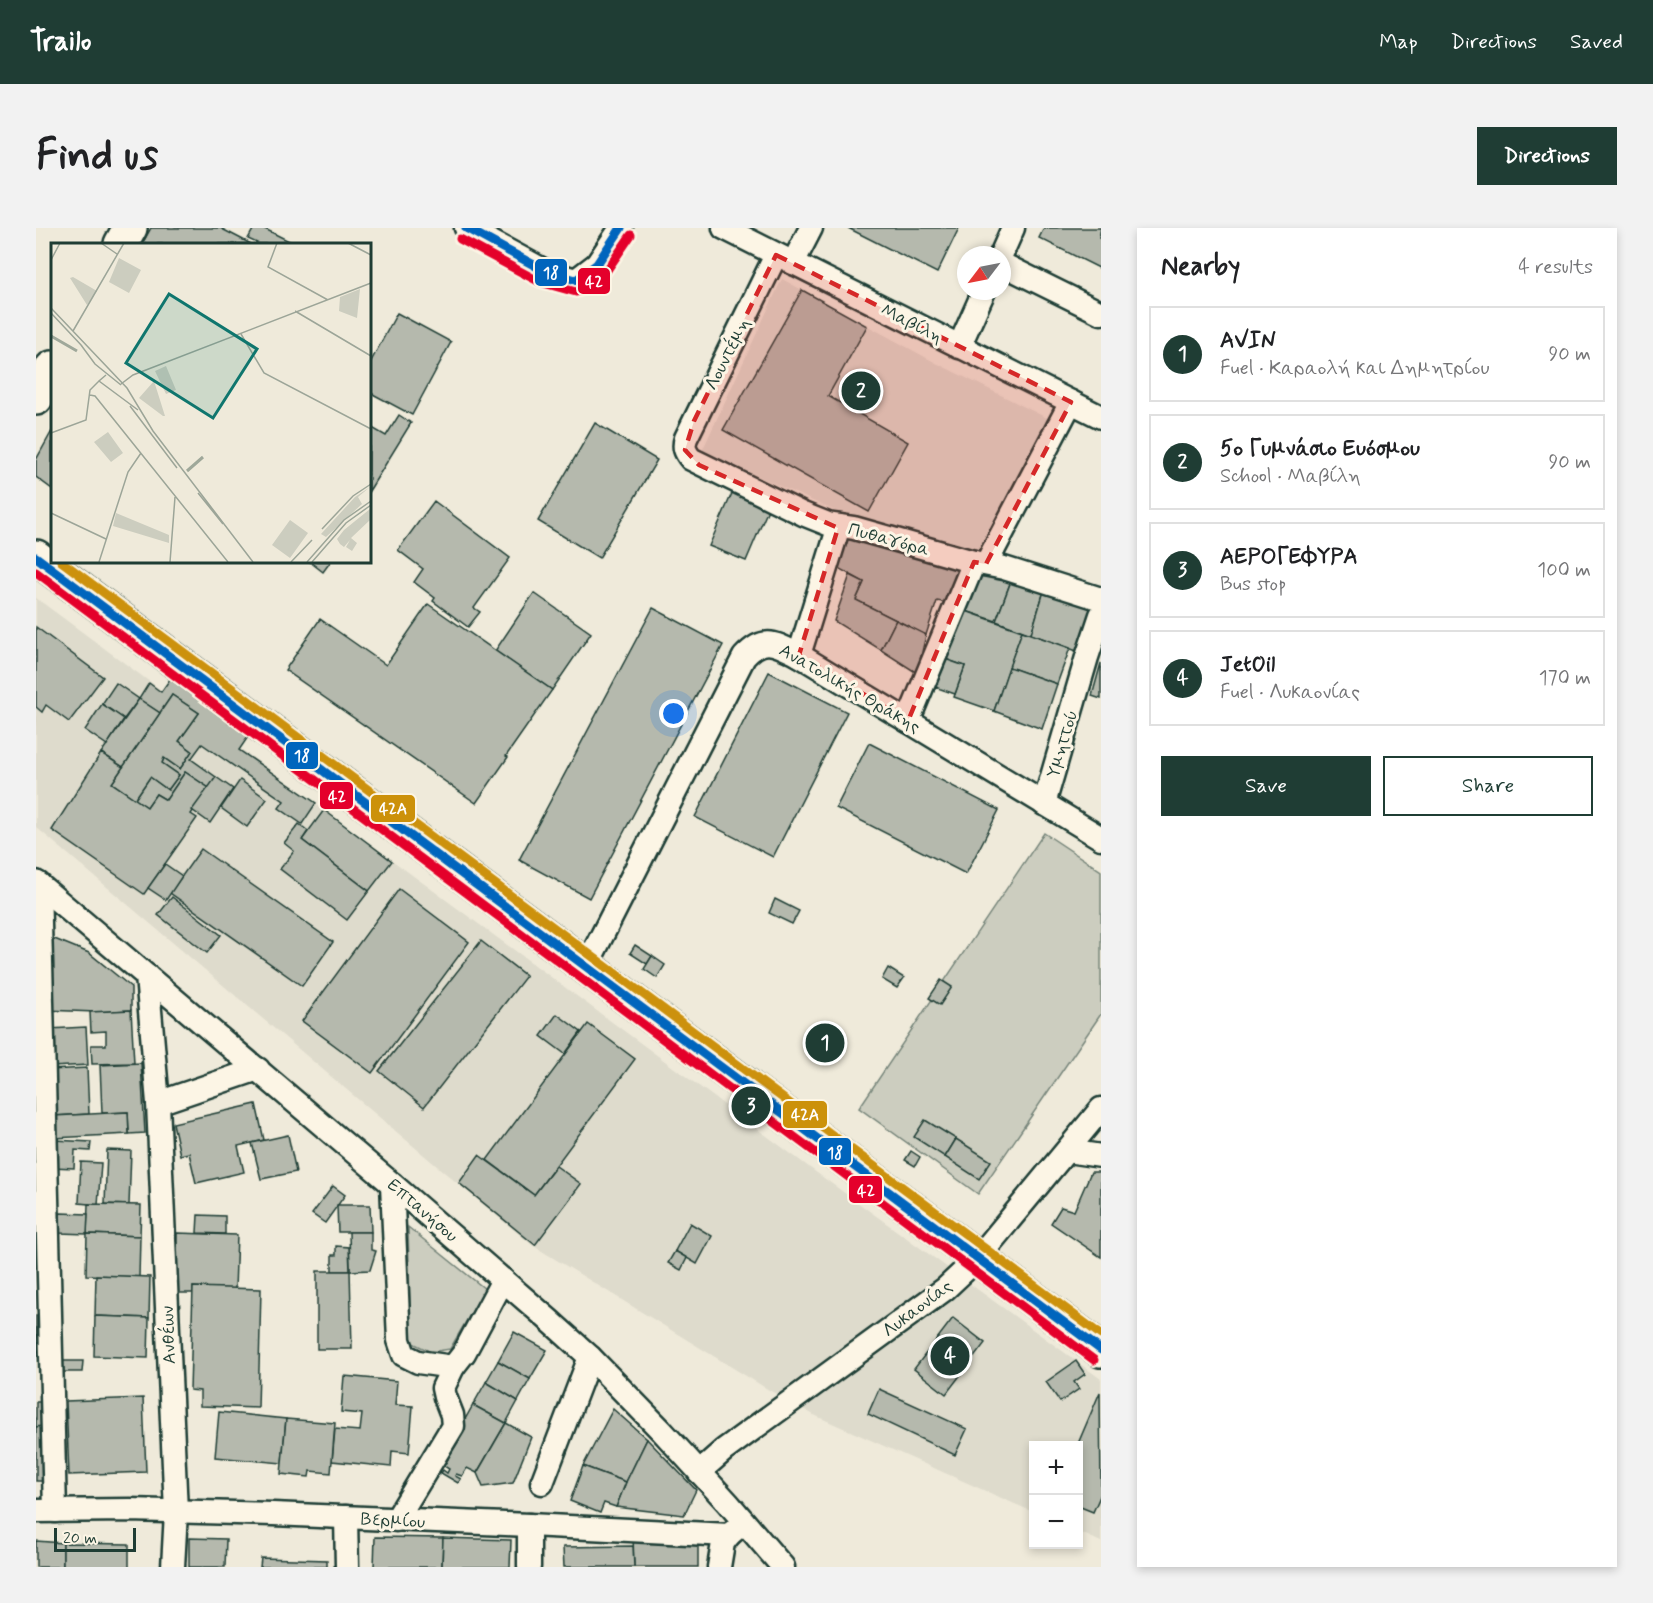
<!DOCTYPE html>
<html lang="en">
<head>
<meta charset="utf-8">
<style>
	:root { --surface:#fff; --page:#f2f2f2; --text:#202124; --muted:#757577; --line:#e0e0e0; --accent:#1f3d34 }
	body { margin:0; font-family:Mynerve,sans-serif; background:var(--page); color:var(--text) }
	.controls { position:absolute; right:18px; bottom:18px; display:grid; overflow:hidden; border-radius:0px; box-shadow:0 3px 9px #0003 }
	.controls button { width:54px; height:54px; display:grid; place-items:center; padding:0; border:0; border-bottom:2px solid var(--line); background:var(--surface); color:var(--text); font:30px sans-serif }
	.compass { position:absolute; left:921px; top:18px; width:54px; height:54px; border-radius:50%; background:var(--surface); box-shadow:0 3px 9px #0003; rotate:238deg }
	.scale { position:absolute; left:18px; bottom:15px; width:82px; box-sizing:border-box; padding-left:6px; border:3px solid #1f3d34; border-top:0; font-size:16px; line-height:21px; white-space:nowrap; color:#1f3d34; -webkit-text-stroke:4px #fcf5e5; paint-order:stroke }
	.you { position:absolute; left:638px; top:486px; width:21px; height:21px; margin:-15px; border:4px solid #fff; border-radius:50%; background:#1a73e8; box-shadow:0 0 0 9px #1a73e833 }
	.badge { display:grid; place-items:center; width:39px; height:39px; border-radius:50%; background:var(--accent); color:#fff; font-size:20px; font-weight:700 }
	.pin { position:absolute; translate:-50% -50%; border:3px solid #fff; box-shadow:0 2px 6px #0006 }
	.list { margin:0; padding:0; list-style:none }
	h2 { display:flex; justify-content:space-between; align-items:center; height:78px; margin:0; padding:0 24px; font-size:26px }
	h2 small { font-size:20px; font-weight:400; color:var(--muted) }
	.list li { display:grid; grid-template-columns:39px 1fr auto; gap:18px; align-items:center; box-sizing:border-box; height:96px; margin:0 12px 12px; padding:0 12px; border:2px solid var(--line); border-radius:0px }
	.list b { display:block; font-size:22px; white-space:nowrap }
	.list p { margin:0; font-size:20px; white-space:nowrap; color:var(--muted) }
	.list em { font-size:20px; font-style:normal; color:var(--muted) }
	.actions { display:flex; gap:12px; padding:18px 24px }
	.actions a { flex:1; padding:14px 0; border:2px solid var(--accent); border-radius:0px; text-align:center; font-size:21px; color:var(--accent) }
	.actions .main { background:var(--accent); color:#fff }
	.map { position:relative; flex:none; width:1065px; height:1339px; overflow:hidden; border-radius:0px }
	header { display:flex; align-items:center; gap:36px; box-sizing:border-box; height:84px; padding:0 30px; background:var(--accent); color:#fff }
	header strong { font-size:28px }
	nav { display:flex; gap:33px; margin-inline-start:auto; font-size:21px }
	.intro { display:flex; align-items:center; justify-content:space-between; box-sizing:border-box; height:144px; padding:0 36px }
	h1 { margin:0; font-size:42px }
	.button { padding:15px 27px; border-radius:0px; background:var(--accent); color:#fff; font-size:21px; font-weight:700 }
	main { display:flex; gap:36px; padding:0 36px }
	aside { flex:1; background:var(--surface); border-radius:0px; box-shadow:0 3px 9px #0003 }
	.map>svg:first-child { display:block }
	.built { fill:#dedbcc }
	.green { fill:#cccdbf; stroke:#76857a; stroke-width:1.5 }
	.building { fill:#b5b9ad; stroke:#1f3d34; stroke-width:1.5 }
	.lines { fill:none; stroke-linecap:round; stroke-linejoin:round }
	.street-casing { stroke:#1f3d34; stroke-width:27 }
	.secondary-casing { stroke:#1f3d34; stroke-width:38 }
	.street { stroke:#fcf5e5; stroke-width:22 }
	.secondary { stroke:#fcf5e5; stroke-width:33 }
	.bus-1-casing { stroke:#fcf5e5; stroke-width:14 }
	.bus-2-casing { stroke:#fcf5e5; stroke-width:14 }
	.bus-3-casing { stroke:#fcf5e5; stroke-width:14 }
	.bus-1 { stroke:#0065bd; stroke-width:9 }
	.bus-2 { stroke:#e4002b; stroke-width:9 }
	.bus-3 { stroke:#cc910a; stroke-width:9 }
	.marked { fill:#d62828; fill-opacity:0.2; stroke:#d62828; stroke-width:4.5; stroke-dasharray:12 8; stroke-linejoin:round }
	.labels { text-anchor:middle; stroke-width:6; stroke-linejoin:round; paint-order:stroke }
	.street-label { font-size:18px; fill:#1f3d34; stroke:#fcf5e5 }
	.inset-river { fill:none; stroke:#9fa89a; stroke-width:3 }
	.inset-road { fill:none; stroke:#9ca598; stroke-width:1.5 }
	.view { fill:#0f766e; fill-opacity:0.15; stroke:#0f766e; stroke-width:3 }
	.inset-edge { fill:none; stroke:#1f3d34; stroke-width:3 }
	.line-badge { stroke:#fcf5e5; stroke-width:2 }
	.badge-label { font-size:16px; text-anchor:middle; font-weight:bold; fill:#fff }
</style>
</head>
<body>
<header>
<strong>Trailo</strong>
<nav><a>Map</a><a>Directions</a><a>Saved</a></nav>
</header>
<div class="intro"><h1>Find us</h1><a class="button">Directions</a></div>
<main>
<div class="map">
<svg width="1065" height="1339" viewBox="0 0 1065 1339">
	<rect width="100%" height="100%" fill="#efeada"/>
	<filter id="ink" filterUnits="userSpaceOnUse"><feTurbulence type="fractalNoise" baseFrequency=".0167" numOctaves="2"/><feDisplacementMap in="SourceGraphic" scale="12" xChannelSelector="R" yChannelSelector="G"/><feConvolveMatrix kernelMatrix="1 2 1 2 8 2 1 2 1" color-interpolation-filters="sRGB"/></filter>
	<g filter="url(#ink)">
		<g class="built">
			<polygon points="746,51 900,135 1013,191 946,324 810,288 666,223"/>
			<polygon points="0,370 781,945 1065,1151 1065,1314 1043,1304 1042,1218 998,1218 997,1284 778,1187 733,1162 496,1017 408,944 0,599"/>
		</g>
		<g class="green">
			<polygon points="1008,605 1065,643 1065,786 942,966 823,880"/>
			<polygon points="372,999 449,1061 414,1121 395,1124 375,1114"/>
		</g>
		<g class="building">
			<polygon points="115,0 186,0 186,1 215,16 106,16"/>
			<polygon points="218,0 227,0 259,16 223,16 212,11"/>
			<polygon points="812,0 923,0 901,45"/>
			<polygon points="1008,0 1065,0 1063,10 1065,11 1065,41 1003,10"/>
			<polygon points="766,62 831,98 792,168 872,214 833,284 687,202"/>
			<polygon points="361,85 415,114 376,187 333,164 333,137"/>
			<polygon points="363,187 375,195 333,263 333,198 350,208"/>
			<polygon points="559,195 621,232 563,330 502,293"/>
			<polygon points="16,203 16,261 0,249 0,232"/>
			<polygon points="697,263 733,279 710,333 673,318"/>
			<polygon points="398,273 474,330 438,380 444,384 432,399 397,373 399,370 378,354 387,341 362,322"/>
			<polygon points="812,306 929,340 918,376 901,373 890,407 820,372 828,354 802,340"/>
			<polygon points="273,333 295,333 287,344"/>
			<polygon points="941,343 975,353 960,393 927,382"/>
			<polygon points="814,347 828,354 820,372 860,392 845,422 798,393"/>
			<polygon points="975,353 1008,363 995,406 960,393"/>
			<polygon points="1008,363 1062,380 1046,425 995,406"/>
			<polygon points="498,365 555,405 516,462 459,423"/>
			<polygon points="392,376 516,462 470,528 472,529 440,575 249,442 284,391 350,437"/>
			<polygon points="617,380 687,417 553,670 483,632"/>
			<polygon points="927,382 986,403 958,483 918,469 929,438 909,431"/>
			<polygon points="860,392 890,407 881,445 845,422"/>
			<polygon points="0,399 67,449 33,494 10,477 6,484 0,479"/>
			<polygon points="986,403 1034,420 1021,456 973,439"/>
			<polygon points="909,431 929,438 919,466 899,459"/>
			<polygon points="1065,435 1065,471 1056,468"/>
			<polygon points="973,439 1021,456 1006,501 958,483"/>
			<polygon points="139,444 206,498 203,502 212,509 203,522 280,575 266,596 243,580 248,573 166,516 155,531 180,549 173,560 149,544 130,572 120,566 111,579 99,571 114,549 132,562 143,547 126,535 128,530 144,541 156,523 143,513 163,485 136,467 124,485 103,471 113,455 125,464"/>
			<polygon points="733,444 811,484 737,629 659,589"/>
			<polygon points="80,455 103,471 88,491 66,476"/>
			<polygon points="136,467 163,485 143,513 156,523 144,541 128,530 126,535 143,547 132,562 114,549 99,571 76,555"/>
			<polygon points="103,471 124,485 87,539 65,525"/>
			<polygon points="66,476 88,491 71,517 49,502"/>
			<polygon points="833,515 963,582 930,646 800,580"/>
			<polygon points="65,525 87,539 76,555 111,579 120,566 130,572 149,544 173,560 155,586 161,590 108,666 16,602"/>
			<polygon points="180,549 197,561 174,595 156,582"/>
			<polygon points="204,552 231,571 211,599 185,580"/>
			<polygon points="288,582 356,633 333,663 266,612"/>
			<polygon points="263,596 272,603 266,612 333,663 311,692 244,641 258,623 248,615"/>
			<polygon points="165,621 297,714 266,758 134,665"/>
			<polygon points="129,636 146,648 130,672 112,660"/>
			<polygon points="363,661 433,714 336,845 266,793"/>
			<polygon points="136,669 185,707 171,725 122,687"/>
			<polygon points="739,671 763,683 756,696 733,685"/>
			<polygon points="11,708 53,725 95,759 95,782 60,784 9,782"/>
			<polygon points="445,713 490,748 388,879 343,843"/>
			<polygon points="599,717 616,728 611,736 594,725"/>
			<polygon points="616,728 629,737 621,750 608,741"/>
			<polygon points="852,740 868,750 861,760 846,751"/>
			<polygon points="905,752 916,759 904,777 893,770"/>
			<polygon points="95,782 98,835 56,836 55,817 70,817 70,803 55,804 54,784"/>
			<polygon points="521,786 545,804 529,826 505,808"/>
			<polygon points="552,796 599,831 498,967 451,932"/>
			<polygon points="50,799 52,837 15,839 13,801"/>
			<polygon points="105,835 109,905 93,906 92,884 66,885 64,837"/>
			<polygon points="51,840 53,886 17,888 14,842"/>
			<polygon points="220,876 228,912 202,918 208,944 160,955 153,925 144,927 137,895"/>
			<polygon points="92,884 93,906 18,910 17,888"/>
			<polygon points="889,892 920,911 909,929 878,909"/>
			<polygon points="252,907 260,944 225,951 216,915"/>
			<polygon points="920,911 955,933 943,951 909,929"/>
			<polygon points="18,912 55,914 54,923 39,922 38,940 16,939"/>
			<polygon points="71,922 95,923 93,977 69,976"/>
			<polygon points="875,923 884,929 879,938 869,932"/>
			<polygon points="443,927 498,967 520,938 545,956 499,1017 423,955"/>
			<polygon points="45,934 65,935 62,977 43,975"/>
			<polygon points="1055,944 1065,944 1065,1029 1015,995 1025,979 1038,983"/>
			<polygon points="297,958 309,967 289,995 276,986"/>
			<polygon points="52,976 105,977 104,1008 51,1006"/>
			<polygon points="301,977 334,977 335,1004 302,1004"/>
			<polygon points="24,985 52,986 51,1006 24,1005"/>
			<polygon points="162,987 189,988 189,1006 161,1005"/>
			<polygon points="654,995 676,1008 661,1036 639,1023"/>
			<polygon points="313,1004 335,1004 335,1022 340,1023 334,1042 314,1043"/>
			<polygon points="141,1005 201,1007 199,1061 157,1059 157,1065 139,1065"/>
			<polygon points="51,1006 104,1008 103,1049 50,1047"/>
			<polygon points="300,1018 313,1019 314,1043 296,1043 296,1027 300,1027"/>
			<polygon points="639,1023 651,1030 645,1042 632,1035"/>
			<polygon points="281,1043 314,1043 316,1121 281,1121"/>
			<polygon points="60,1047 114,1049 113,1090 59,1088"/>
			<polygon points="157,1059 225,1061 222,1180 164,1178 164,1163 154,1162"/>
			<polygon points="0,1088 2,1088 3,1123 0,1124"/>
			<polygon points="59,1088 113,1090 112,1130 58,1128"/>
			<polygon points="917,1090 949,1115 910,1166 878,1141"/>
			<polygon points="478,1104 511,1122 494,1151 462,1133"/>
			<polygon points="26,1133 47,1133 46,1144 26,1144"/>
			<polygon points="462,1133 494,1151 482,1173 450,1154"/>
			<polygon points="1040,1133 1049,1146 1038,1154 1043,1161 1024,1174 1010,1154"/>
			<polygon points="308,1148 361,1153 359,1177 377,1178 373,1225 356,1223 355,1239 296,1233 299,1201 324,1203 326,1186 305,1184"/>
			<polygon points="450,1154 482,1173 470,1195 437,1177"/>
			<polygon points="843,1161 931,1201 919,1227 832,1186"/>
			<polygon points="1064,1164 1065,1266 1057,1284 1042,1278 1042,1218 1041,1218"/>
			<polygon points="107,1170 110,1244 33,1247 30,1173"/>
			<polygon points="0,1174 6,1174 7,1198 0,1199"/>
			<polygon points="437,1177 470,1195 441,1245 431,1240 426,1248 420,1246 419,1248 425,1251 422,1255 405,1245 407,1242 411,1245 413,1241 408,1238 412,1231 408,1229"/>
			<polygon points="577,1181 611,1211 590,1254 547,1238"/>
			<polygon points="183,1184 250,1191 246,1235 179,1229"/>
			<polygon points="250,1191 299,1195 295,1245 274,1243 273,1249 245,1246"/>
			<polygon points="470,1195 495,1209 477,1255 447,1259 441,1245"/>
			<polygon points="7,1198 8,1253 0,1253 0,1199"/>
			<polygon points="611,1211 660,1262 648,1287 580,1279 590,1254"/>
			<polygon points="547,1238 590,1254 580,1279 568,1275 564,1285 534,1273"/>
			<polygon points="662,1307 662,1339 598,1339 597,1308"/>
			<polygon points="339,1309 407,1310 406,1339 338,1339"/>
			<polygon points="153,1310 190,1311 189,1339 153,1339"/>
			<polygon points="407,1310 475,1312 474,1339 406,1339"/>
			<polygon points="0,1313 27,1315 27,1339 0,1339"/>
			<polygon points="27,1315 93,1316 93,1339 27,1339"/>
			<polygon points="597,1318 598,1339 528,1339 527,1319"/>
			<polygon points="225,1330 291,1332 291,1339 224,1339"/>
		</g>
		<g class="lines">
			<defs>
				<g id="street">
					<polyline points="430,0 509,43 540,52 561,36 585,0"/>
					<polyline points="688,0 1065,189"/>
					<path d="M 740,27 L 650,210 C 647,219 649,224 655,231 L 767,286 L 792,296 L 818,300 L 938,334 L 968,340 L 1065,371"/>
					<polyline points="965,27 977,0"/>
					<polyline points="757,35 775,0"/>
					<polyline points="966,36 1065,85"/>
					<polyline points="923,119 948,63"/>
					<polyline points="950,336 1035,174"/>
					<polyline points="763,427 803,298"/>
					<polyline points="872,493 938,334"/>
					<polyline points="1008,576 1051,429 1065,387"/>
					<polyline points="0,654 356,956 513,1092 554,1129 626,1203 692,1275 747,1339"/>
					<polyline points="3,656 19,1283"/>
					<path d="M 550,739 L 708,429 C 728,407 739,415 763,427 L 1065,610"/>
					<polyline points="111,748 122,875 140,1284 137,1339"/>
					<polyline points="122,875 222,841"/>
					<polyline points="1031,923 1065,928"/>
					<polyline points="356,956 363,1112 368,1127 382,1134 417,1139 428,1125 467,1052"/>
					<polyline points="663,1244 688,1222 909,1061 941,1031 1065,881"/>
					<polyline points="506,1255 554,1129"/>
					<polyline points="0,1283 94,1282 237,1286 493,1297 693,1307 708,1294"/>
					<polyline points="310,1289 311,1339"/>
					<polyline points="360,1292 417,1198 416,1187 409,1169 407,1160 417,1139"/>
					<polyline points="493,1339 493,1297"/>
					<polyline points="683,1339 687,1315 693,1307"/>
				</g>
				<g id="secondary">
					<polyline points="85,16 94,0"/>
					<polyline points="0,170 16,140"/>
					<polyline points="0,329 1065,1122"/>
				</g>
			</defs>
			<use href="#street" class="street-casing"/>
			<use href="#secondary" class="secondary-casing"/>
			<use href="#street" class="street"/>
			<use href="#secondary" class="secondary"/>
			<defs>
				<g id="bus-1">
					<polyline points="430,0 509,43 540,52 561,36 585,0"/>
					<polyline points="0,329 1065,1122"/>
				</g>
				<g id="bus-2">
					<polyline points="424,11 504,54 540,64 546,62 569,45 595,7"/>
					<polyline points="0,344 1058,1132"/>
				</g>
				<polyline id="bus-3" points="25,333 1065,1107"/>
			</defs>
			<use href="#bus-1" class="bus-1-casing"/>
			<use href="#bus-2" class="bus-2-casing"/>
			<use href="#bus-3" class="bus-3-casing"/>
			<use href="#bus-1" class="bus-1"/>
			<use href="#bus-2" class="bus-2"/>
			<use href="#bus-3" class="bus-3"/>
		</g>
	</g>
	<path class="marked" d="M 740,27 L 1035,174 L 950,336 L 938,334 L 872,493 L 763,427 L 802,300 L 663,237 L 649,222 L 658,193 Z"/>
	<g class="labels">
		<g class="street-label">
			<text transform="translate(876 95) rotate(27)" y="6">Μαβίλη</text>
			<text transform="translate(691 126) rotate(-63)" y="6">Λουντέμη</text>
			<text transform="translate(853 311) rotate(15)" y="6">Πυθαγόρα</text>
			<text transform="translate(814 460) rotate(30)" y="6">Ανατολικής Θράκης</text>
			<text transform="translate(1026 516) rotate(-74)" y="6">Υμηττού</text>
			<text transform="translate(387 982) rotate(41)" y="6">Επτανήσου</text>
			<text transform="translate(881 1080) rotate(-37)" y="6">Λυκαονίας</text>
			<text transform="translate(132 1107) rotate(-92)" y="6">Ανθέων</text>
			<text transform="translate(357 1292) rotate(3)" y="6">Βερμίου</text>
		</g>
	</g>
	<g transform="translate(15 15)">
		<rect width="320" height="320" fill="#efeada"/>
		<path d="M 68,15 L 90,27 L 78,50 L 58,39 ZM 22,34 L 46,48 L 36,62 L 19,35 ZM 309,46 L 306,75 L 288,68 L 289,54 ZM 115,123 L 125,147 L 115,151 L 104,128 ZM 103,138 L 114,173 L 112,173 L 88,155 ZM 57,189 L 72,210 L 60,219 L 43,199 ZM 319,244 L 307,254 L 311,261 L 275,294 L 270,291 L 304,254 ZM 319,266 L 319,277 L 300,295 L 306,300 L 301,308 L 295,304 L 299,297 L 293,304 L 289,301 L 286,296 L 293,287 ZM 65,270 L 118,292 L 118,300 L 62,283 ZM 239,277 L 257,290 L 239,315 L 221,302 Z" fill="#cccdbf"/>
		<path class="inset-river" d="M 0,93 L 26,108M 136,228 L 152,214"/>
		<path class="inset-road" d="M 50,0 L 66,11M 226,0 L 217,24 L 277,57M 297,0 L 320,12M 0,17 L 9,0M 0,65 L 76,145 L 102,188 L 202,319M 244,68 L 320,113M 0,70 L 31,103M 22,88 L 73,0M 190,91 L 213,130 L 320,186M 30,102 L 44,121 L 70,142M 55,132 L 48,138 L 87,167M 70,141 L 82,132 L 320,40M 39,152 L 44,153 L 177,319M 79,163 L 126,225M 0,190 L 35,177 L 39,147 L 48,138M 147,250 L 172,281M 0,270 L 55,296M 271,286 L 302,253 L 320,241M 48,319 L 77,229 L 90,210M 119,319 L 124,254M 240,319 L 261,297M 256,319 L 293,277 L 320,258M 261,319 L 295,280 L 320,262"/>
		<path class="view" d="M 118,51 L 206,106 L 162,175 L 75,120 Z"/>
		<rect width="320" height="320" class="inset-edge"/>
	</g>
	<g class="line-badge">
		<rect x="498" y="30" width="34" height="29" rx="6" fill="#0065bd"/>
		<rect x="541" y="39" width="34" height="28" rx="6" fill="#e4002b"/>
		<rect x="249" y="513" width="34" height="29" rx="6" fill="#0065bd"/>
		<rect x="283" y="553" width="35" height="29" rx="6" fill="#e4002b"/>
		<rect x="334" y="566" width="46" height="29" rx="6" fill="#cc910a"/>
		<rect x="746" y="872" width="46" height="29" rx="6" fill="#cc910a"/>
		<rect x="782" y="909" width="34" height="29" rx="6" fill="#0065bd"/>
		<rect x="812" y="947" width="35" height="29" rx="6" fill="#e4002b"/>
	</g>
	<g class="badge-label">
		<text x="515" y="50">18</text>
		<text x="558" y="59">42</text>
		<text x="266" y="533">18</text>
		<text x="301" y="574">42</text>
		<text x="357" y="586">42Α</text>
		<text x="769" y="892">42Α</text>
		<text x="799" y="930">18</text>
		<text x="830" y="968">42</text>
	</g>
</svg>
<div class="controls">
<button>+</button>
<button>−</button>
</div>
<svg class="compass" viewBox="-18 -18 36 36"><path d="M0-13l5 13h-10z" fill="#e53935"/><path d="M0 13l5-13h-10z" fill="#757577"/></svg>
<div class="scale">20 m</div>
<div class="you"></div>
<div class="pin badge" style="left:789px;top:815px">1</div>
<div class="pin badge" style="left:825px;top:163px">2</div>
<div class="pin badge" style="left:715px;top:878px">3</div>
<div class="pin badge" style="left:914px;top:1128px">4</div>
</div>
<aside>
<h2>Nearby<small>4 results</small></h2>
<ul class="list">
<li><span class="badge">1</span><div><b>AVIN</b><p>Fuel · Καραολή και Δημητρίου</p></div><em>90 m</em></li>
<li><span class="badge">2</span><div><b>5ο Γυμνάσιο Ευόσμου</b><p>School · Μαβίλη</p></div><em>90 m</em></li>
<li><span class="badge">3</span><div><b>ΑΕΡΟΓΕΦΥΡΑ</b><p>Bus stop</p></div><em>100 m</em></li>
<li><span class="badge">4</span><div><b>JetOil</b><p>Fuel · Λυκαονίας</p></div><em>170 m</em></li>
</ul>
<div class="actions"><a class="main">Save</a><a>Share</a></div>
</aside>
</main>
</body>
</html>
